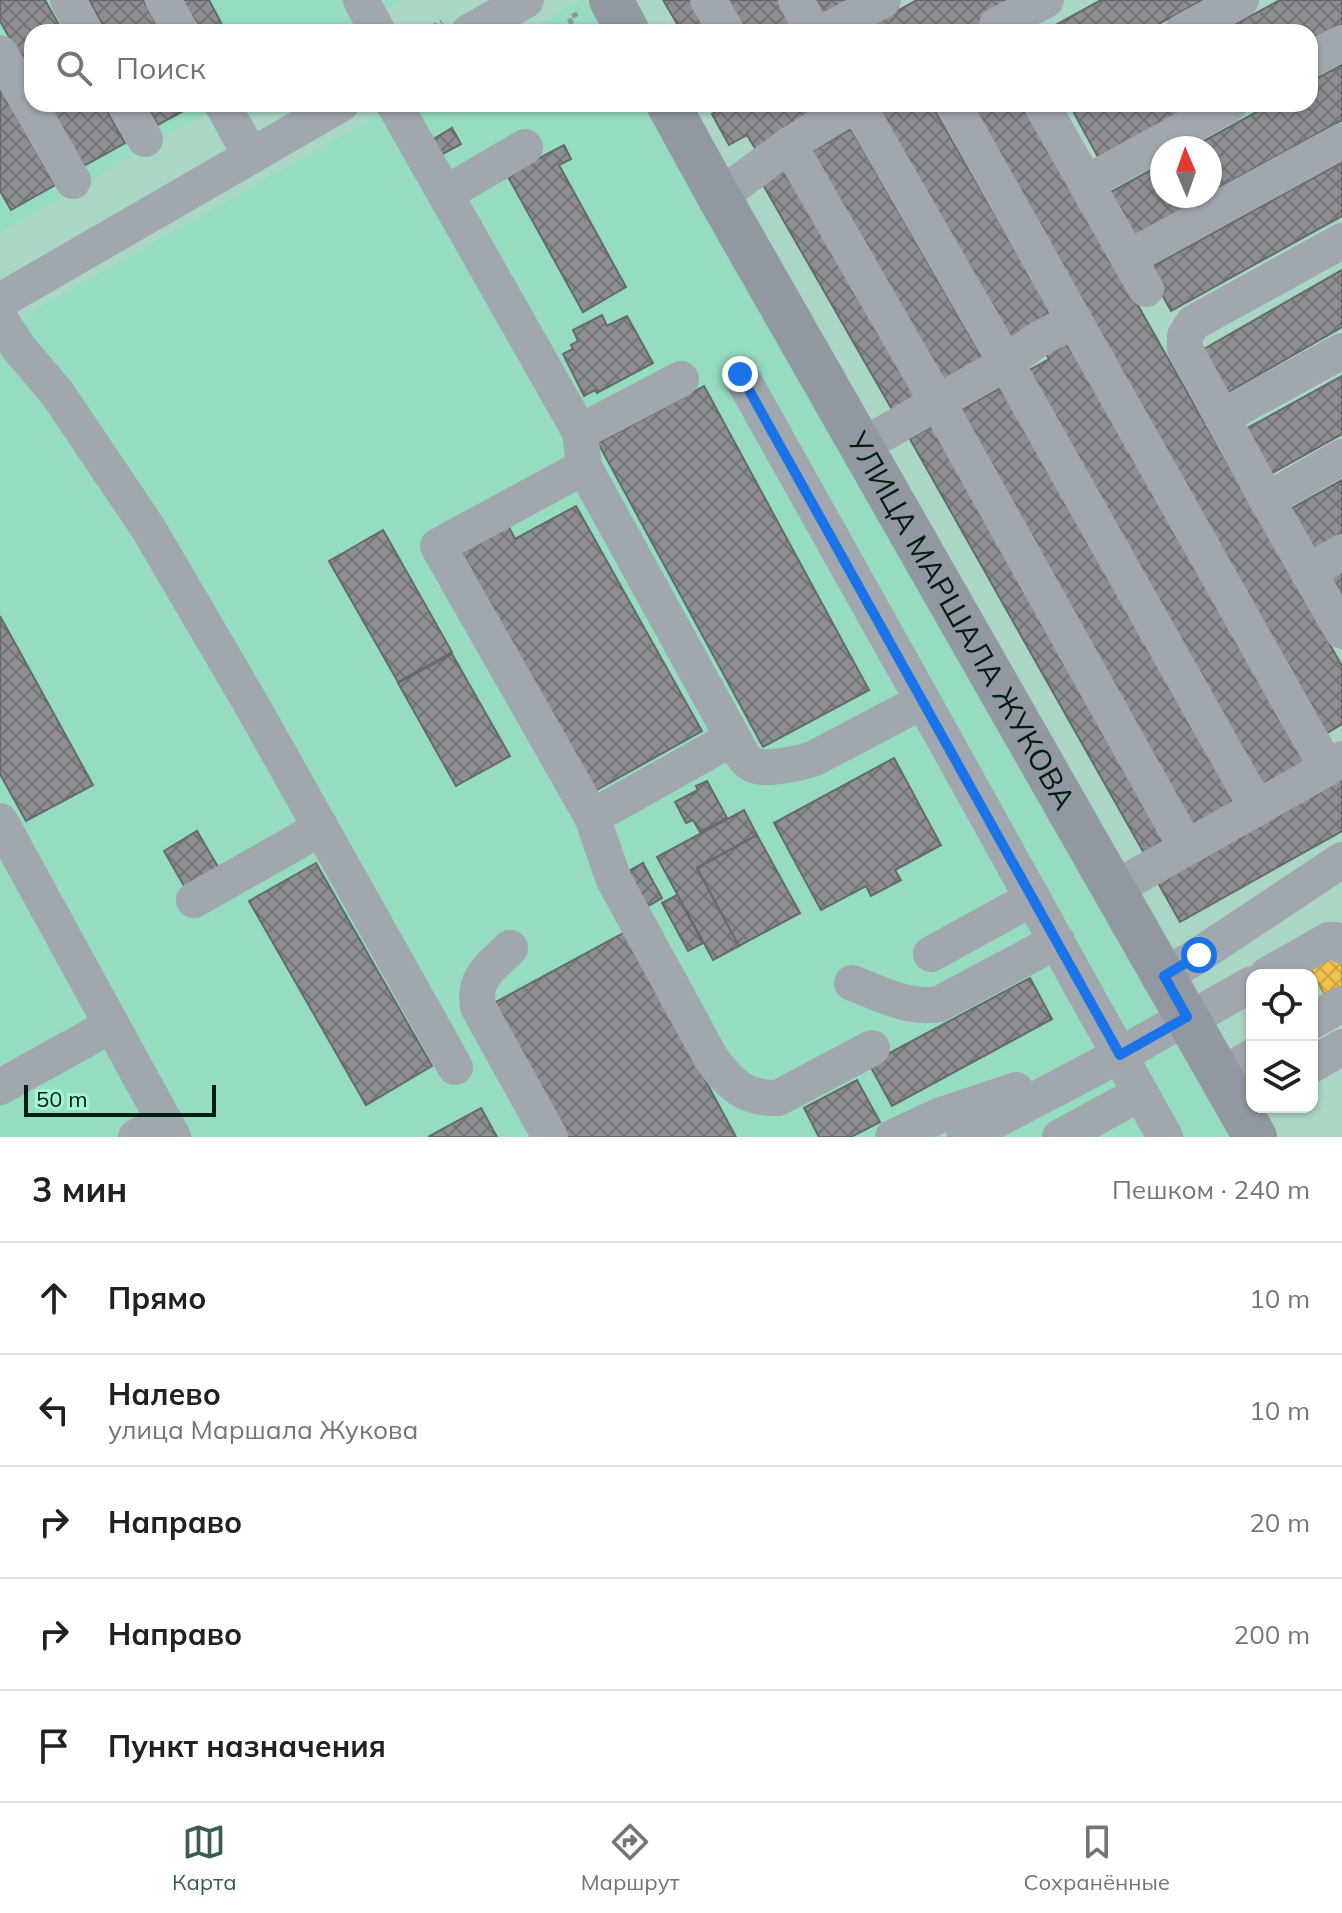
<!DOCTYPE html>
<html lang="ru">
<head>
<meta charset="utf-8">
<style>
	:root { --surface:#fff; --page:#f6f6f6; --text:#202124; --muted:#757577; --line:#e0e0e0; --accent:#3b5e4f }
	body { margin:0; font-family:Mulish,sans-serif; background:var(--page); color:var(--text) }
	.controls { position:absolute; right:24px; bottom:24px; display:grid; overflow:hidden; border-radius:16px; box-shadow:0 2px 6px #0004 }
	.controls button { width:72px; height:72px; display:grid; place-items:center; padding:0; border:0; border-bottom:2px solid var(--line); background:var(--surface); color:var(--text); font:40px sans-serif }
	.compass { position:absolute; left:1150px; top:136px; width:72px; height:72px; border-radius:50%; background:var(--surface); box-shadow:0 2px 6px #0004; rotate:358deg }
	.scale { position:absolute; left:24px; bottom:20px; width:192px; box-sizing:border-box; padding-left:8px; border:4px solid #001d11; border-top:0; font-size:22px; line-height:28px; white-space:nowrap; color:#001d11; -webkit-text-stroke:6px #a5f7d3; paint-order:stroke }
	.stop { position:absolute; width:24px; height:24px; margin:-18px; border:6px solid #1a73e8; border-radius:50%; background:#fff }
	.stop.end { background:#1a73e8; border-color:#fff; box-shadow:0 2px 8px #0008 }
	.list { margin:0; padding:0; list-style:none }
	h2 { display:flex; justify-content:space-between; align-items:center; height:104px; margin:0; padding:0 32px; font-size:34px }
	h2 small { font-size:26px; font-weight:400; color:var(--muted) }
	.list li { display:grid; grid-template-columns:52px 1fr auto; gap:24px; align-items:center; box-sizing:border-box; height:112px; padding:0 32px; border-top:2px solid var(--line) }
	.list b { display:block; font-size:30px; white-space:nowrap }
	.list p { margin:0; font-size:26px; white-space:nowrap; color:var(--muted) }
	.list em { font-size:26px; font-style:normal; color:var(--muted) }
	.icon { flex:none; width:44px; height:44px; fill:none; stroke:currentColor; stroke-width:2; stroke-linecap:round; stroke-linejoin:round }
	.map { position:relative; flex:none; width:1342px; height:1137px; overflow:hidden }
	.search { position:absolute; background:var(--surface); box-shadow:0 2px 6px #0004; left:24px; right:24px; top:24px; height:88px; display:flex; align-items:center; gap:20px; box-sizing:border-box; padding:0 28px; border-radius:24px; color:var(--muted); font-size:30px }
	.sheet { height:664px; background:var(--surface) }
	nav { display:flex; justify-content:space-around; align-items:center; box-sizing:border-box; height:112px; border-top:2px solid var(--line); background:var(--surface); font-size:22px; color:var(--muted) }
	nav a { display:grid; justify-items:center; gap:4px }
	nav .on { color:var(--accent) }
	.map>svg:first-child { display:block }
	.built { fill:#96dcbf }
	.homes { fill:url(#homes-cross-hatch); stroke:#a9903c; stroke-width:2 }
	.industry { fill:url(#industry-cross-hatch); stroke:#636b6b; stroke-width:2 }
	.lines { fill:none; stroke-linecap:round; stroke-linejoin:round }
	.path { stroke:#8b9998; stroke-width:5; stroke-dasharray:6 4; stroke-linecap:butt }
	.minor { stroke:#a1a7ae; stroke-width:36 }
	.major { stroke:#9298a1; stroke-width:44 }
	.route { stroke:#1a73e8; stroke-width:10 }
	.labels { text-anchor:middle; stroke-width:8; stroke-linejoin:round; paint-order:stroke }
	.street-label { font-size:30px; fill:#001d11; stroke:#a5f7d3 }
</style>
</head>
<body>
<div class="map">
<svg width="1342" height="1137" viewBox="0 0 1342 1137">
	<defs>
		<pattern id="homes-cross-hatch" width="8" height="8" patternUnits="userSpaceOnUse" patternTransform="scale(2)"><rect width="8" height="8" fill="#f2c14e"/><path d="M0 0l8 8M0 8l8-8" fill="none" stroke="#cea543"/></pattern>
		<pattern id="industry-cross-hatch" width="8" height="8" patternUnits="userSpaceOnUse" patternTransform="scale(2)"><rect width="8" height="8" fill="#8d8d92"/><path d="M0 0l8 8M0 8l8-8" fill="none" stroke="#717376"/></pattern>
	</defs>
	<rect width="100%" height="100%" fill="#aad7c3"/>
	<g class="built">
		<polygon points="0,0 405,0 349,32 32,32 32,104 223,104 0,233"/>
		<polygon points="581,0 587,0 605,32 525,32"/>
		<polygon points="398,104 645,104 1229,1137 0,1137 0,330"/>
	</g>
	<polygon class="homes" points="1342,945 1342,988 1326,997 1308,964"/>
	<g class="industry">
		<polygon points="0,0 45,0 63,32 32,32 32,78 0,21"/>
		<polygon points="89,0 143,0 161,32 107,32"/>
		<polygon points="181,0 209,0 226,32 199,32"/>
		<polygon points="663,0 695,0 714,32 682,32"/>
		<polygon points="721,0 778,0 796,32 739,32"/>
		<polygon points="807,0 855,0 818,21"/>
		<polygon points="917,0 1027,0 969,32 859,32"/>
		<polygon points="1101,0 1203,0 1144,32 1043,32"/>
		<polygon points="1280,0 1342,0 1342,24 1310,42 1310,32 1221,32"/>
		<polygon points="1342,65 1342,120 1210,193 1210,148 1191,148 1271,104 1310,104 1310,82"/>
		<polygon points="0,87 55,185 11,210 0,191"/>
		<polygon points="47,104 103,104 125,143 82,167"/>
		<polygon points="147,104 196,104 158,125"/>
		<polygon points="729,104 840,104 756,150 747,135 729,145 712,114"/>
		<polygon points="879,104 931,104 1055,319 1011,344 874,107"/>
		<polygon points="970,104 1024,104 1342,666 1342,724 1327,733"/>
		<polygon points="1089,104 1196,104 1098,157 1074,113"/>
		<polygon points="452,128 461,144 439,156 430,141"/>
		<polygon points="851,129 983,359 938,385 806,155"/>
		<polygon points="564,145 571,159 559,165 626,287 583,312 507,175"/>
		<polygon points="1342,162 1342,216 1171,311 1148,269"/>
		<polygon points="1162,164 1162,196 1205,196 1133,236 1109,193"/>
		<polygon points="785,170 918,400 894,413 762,183"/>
		<polygon points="1342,270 1342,327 1227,393 1202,350"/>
		<polygon points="602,315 607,326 627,316 653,363 597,393 595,390 584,396 563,354 573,349 571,345 578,341 573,330"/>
		<polygon points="1065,335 1307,766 1263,790 1028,371 1049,359 1043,348"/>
		<polygon points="1342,376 1342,434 1269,475 1244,430"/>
		<polygon points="704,386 869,690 763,747 598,443"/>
		<polygon points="1004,386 1237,802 1192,827 958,412"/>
		<polygon points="934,425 1169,841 1145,855 910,439"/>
		<polygon points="1342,480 1342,542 1315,557 1289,510"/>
		<polygon points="576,506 702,731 595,791 461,551 508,525 515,539"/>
		<polygon points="383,530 452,652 398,682 329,561"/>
		<polygon points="1342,566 1342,604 1326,575"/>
		<polygon points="0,616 93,785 26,821 0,774"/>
		<polygon points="452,654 510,756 456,786 398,683"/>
		<polygon points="894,758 941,845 895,870 901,880 871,896 866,886 821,910 774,823"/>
		<polygon points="1342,778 1342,831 1180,922 1157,881"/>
		<polygon points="707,781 727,818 700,832 693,820 686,823 675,802 698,790 696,786"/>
		<polygon points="744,810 757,835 697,868 739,946 713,960 657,857"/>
		<polygon points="197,831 221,872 187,891 164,851"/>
		<polygon points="757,835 800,913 739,946 697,868"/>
		<polygon points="316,863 432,1066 366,1105 249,901"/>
		<polygon points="643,863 662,898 641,910 622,875"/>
		<polygon points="677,895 703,943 688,951 662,903"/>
		<polygon points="625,932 736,1137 567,1137 494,1003"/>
		<polygon points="1030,978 1052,1019 892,1106 869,1064"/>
		<polygon points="857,1080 880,1122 851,1137 819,1137 804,1108"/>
		<polygon points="481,1108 497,1137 428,1137"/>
	</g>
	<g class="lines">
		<g class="path">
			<polyline points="423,32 442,22"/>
			<polyline points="573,32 575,31 569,18 579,13"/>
		</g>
		<g class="minor">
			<polyline points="68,0 85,32"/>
			<polyline points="163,0 181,32"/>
			<polyline points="361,0 378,32"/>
			<polyline points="708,0 727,32"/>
			<polyline points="796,0 813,32"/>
			<polyline points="469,32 526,0"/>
			<polyline points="825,32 883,0"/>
			<polyline points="1001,32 997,25 1046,0"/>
			<polyline points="1182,32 1241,0"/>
			<polyline points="0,53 73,181"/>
			<polyline points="1310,60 1342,43"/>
			<polyline points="125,104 145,139"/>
			<polyline points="222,104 251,156"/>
			<polyline points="394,104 580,432 584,467 733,738 592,817"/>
			<polyline points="855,104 789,145 938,403 1186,847"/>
			<polyline points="857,104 1006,363 1257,808"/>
			<polyline points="953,104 1074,320"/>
			<polyline points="1041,104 1146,289"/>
			<polyline points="1086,183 1230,104"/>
			<polyline points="445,194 525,147"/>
			<polyline points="719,197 789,145"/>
			<polyline points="1342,241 1193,323 1185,336 1185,349 1267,500 1342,631"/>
			<polyline points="1128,258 1342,141"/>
			<polyline points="0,301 341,104"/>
			<polyline points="0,319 18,347 57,393 148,528 254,709 455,1067"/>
			<polyline points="740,374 923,701"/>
			<polyline points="1222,417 1342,351"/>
			<polyline points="580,432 681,379"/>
			<polyline points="862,446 1006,363 1036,341 1074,320 1327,768 1342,759"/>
			<path d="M 584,467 L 438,546 L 592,817 L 614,880 L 711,1058 C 729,1084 745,1099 778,1098 L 872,1048"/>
			<polyline points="1267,500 1342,457"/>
			<polyline points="1308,572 1342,552"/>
			<path d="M 733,738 C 738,747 743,760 753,765 C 766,771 799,763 813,759 L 923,701 L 1165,1137"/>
			<polyline points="0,821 173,1137"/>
			<polyline points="1114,889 1327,768"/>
			<polyline points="194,900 321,828"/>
			<path d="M 510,948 C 491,967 473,977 478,1007 L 550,1137"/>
			<polyline points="931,954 1033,898"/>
			<polyline points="1267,975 1329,940 1335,940 1342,946"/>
			<polyline points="1164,976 1199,955 1342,860"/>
			<path d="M 852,983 C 880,993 909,1010 939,1004 L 1057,941"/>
			<polyline points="1188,1020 1252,984"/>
			<polyline points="1312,1021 1342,1004"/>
			<polyline points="1312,1065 1342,1047"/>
			<polyline points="1220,1076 1252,1057"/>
			<polyline points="0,1087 112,1025"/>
			<polyline points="136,1137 165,1121"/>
			<polyline points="893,1137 941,1115 1016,1090"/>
			<polyline points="964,1137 1120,1055 1187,1017"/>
			<polyline points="1060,1137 1141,1093"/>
		</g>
		<g class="major">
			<polyline points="611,0 628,32"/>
			<path id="s1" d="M 668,104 L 719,197 L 1255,1137"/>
		</g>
	</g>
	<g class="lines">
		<polyline class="route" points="740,374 1120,1055 1187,1017 1164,976 1199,955"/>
	</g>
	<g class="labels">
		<g class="street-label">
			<text dy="10" stroke="none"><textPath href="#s1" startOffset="594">УЛИЦА МАРШАЛА ЖУКОВА</textPath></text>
		</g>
	</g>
</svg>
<div class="controls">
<button><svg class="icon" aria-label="locate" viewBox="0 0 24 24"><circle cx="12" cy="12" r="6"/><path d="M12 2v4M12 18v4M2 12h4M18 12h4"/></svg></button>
<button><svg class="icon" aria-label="layers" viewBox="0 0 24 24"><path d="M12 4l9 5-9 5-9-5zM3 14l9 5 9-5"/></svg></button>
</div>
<svg class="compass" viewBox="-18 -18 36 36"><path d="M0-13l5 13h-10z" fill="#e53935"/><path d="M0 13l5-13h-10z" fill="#757577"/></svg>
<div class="scale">50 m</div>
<div class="stop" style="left:1199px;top:955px"></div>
<div class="stop end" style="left:740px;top:374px"></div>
<div class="search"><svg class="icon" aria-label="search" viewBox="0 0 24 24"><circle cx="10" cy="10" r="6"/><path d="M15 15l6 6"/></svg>Поиск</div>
</div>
<section class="sheet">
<h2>3 мин<small>Пешком · 240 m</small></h2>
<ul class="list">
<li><svg class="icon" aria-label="ahead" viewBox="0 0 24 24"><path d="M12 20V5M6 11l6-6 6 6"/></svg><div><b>Прямо</b></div><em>10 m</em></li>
<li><svg class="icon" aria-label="left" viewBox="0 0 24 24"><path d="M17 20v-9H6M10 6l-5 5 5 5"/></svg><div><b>Налево</b><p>улица Маршала Жукова</p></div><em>10 m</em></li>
<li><svg class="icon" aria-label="right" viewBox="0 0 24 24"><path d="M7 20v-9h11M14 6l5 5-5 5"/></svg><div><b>Направо</b></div><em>20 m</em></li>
<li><svg class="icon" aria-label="right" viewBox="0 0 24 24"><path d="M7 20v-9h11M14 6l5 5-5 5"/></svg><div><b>Направо</b></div><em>200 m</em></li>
<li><svg class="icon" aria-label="arrive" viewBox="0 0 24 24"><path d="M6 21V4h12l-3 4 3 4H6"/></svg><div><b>Пункт назначения</b></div></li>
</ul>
</section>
<nav>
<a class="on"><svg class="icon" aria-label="map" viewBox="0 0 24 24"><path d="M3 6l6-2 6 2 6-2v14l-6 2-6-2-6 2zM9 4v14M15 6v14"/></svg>Карта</a>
<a><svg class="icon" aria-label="directions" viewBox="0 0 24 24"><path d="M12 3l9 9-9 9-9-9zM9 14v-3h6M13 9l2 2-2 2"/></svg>Маршрут</a>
<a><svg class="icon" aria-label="saved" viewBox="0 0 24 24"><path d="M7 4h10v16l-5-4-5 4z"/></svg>Сохранённые</a>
</nav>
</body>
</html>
